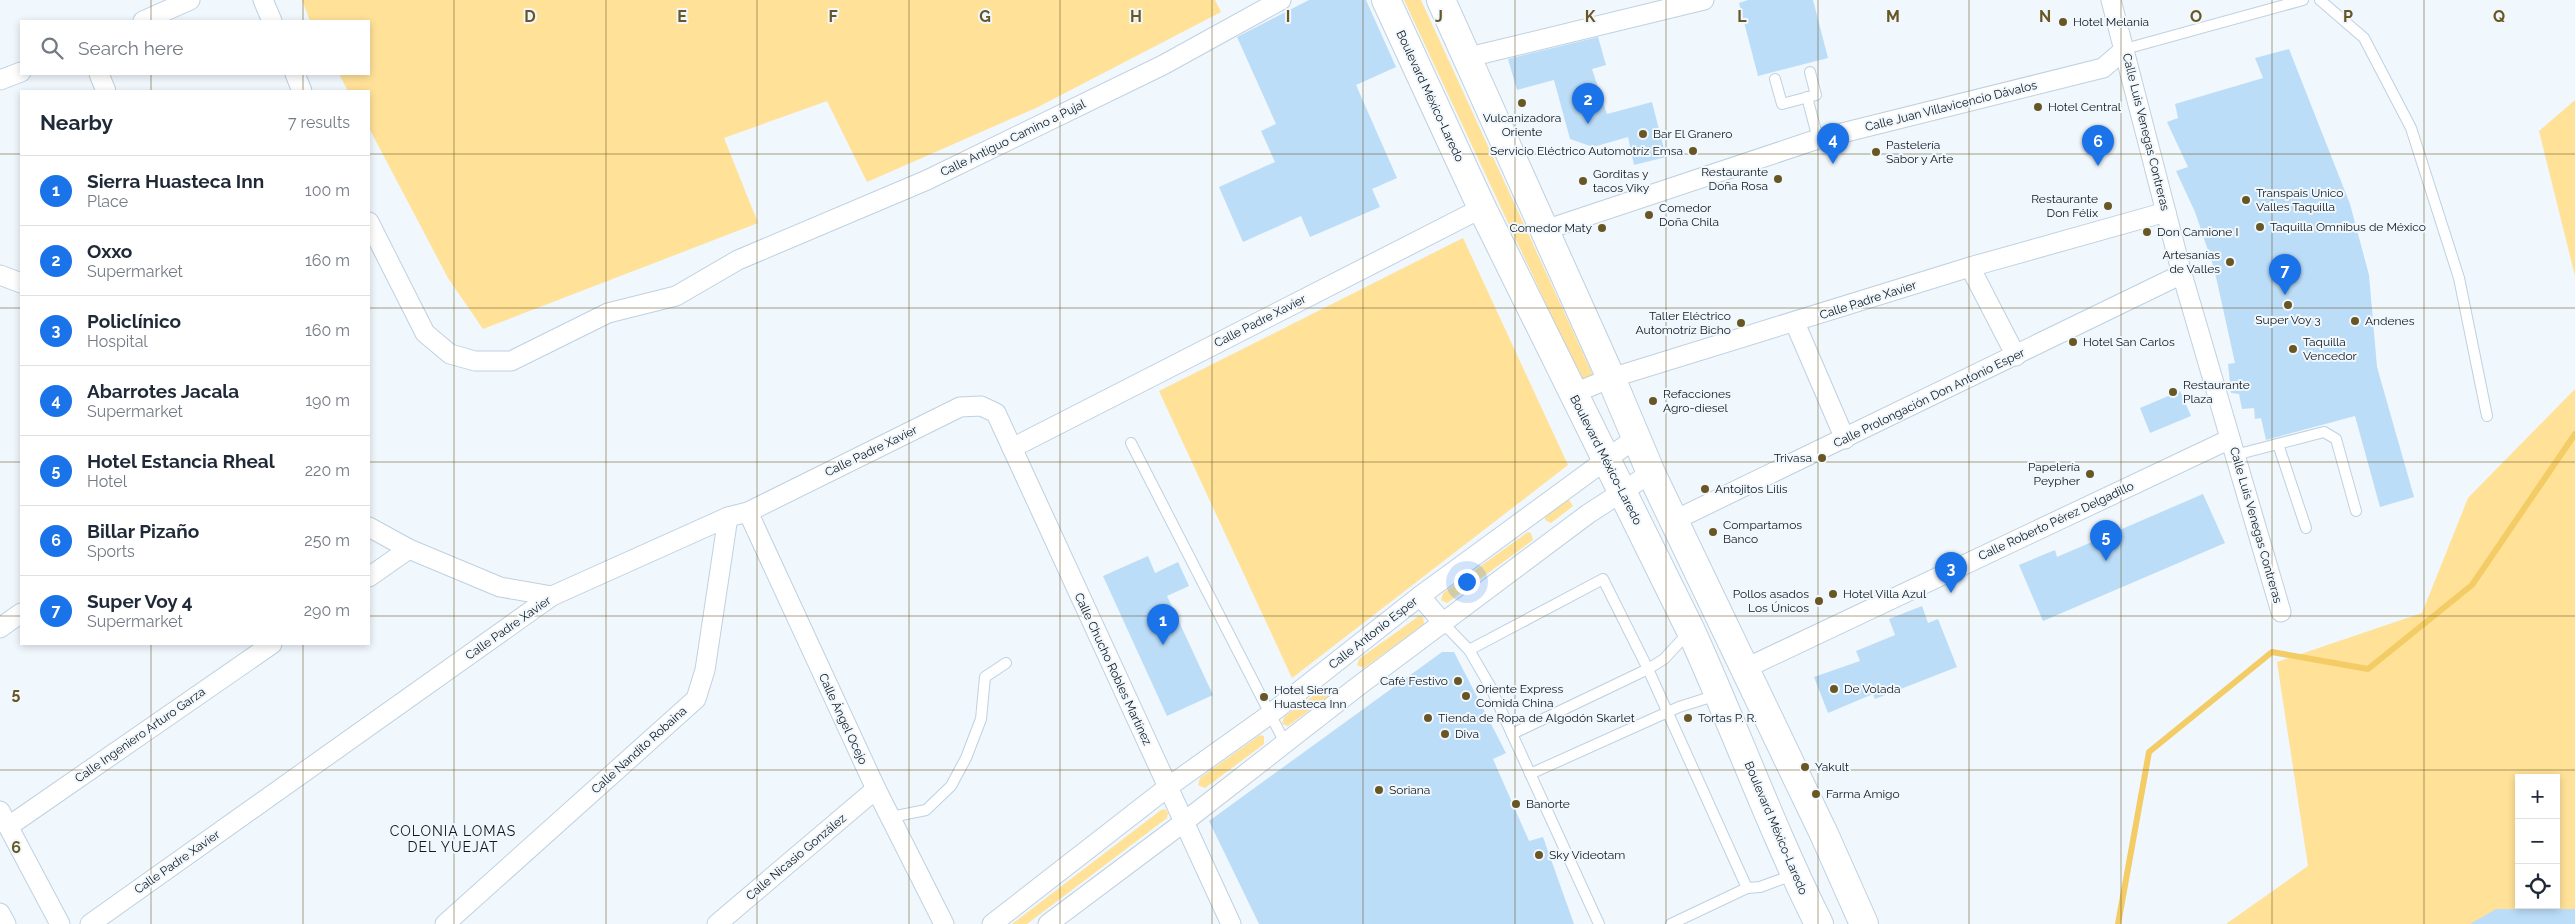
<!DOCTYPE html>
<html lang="en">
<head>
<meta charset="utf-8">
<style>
	:root { --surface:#fff; --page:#f6f6f7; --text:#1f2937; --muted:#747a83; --line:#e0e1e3; --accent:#1a73e8 }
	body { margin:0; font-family:Raleway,sans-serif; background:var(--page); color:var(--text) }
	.controls { position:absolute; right:15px; bottom:15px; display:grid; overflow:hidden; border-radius:0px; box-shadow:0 2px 8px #0003 }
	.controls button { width:45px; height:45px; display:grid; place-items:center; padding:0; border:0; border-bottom:1px solid var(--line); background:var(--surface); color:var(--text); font:25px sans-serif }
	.you { position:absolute; left:1466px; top:581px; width:18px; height:18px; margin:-12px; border:4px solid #fff; border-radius:50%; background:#1a73e8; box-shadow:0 0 0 8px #1a73e833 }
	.badge { display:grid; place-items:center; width:32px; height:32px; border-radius:50%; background:var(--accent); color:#fff; font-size:16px; font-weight:700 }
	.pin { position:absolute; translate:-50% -41px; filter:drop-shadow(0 1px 2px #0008) }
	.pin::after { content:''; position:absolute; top:26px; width:18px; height:15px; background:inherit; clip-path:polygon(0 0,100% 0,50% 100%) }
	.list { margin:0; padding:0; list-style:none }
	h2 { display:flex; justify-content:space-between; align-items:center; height:65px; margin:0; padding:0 20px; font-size:21px }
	h2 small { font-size:16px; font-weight:400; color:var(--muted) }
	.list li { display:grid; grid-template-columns:32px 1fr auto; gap:15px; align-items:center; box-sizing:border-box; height:70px; padding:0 20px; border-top:1px solid var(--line) }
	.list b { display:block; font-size:19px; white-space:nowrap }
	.list p { margin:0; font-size:16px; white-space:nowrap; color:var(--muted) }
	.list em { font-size:16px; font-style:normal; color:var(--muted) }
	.icon { flex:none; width:28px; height:28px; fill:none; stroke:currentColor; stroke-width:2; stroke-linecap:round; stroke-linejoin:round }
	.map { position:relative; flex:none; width:2575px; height:924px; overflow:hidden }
	.search { position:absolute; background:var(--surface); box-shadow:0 2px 8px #0003; left:20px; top:20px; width:350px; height:55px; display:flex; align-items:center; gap:12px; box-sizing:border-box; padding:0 18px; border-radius:0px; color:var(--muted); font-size:19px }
	.panel { position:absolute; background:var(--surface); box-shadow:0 2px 8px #0003; left:20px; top:90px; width:350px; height:555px; border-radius:0px }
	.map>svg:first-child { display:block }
	.green { fill:#ffe198; fill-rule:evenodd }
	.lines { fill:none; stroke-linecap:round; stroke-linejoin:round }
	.stream { stroke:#f3cc66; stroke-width:6 }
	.building { fill:#bcddf8 }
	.lane-casing { stroke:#bfd1e0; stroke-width:12 }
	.street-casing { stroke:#bfd1e0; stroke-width:21 }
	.primary-casing { stroke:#bfd1e0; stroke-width:30 }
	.lane { stroke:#fff; stroke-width:10 }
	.street { stroke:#fff; stroke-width:19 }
	.primary { stroke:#fff; stroke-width:28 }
	.grid { fill:none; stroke:#685624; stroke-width:1; stroke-opacity:0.55 }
	.poi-dot { fill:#685624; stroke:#f0f7fd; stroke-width:2 }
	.labels { text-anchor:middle; stroke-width:4; stroke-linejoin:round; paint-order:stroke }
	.poi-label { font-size:12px; fill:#11181d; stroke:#f0f7fd; text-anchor:start }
	.street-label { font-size:12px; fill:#11181d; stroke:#f0f7fd }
	.neighbourhood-label { font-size:14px; letter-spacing:1px; fill:#11181d; stroke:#f0f7fd }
	.grid-label { font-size:16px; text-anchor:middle; font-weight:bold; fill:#685624; stroke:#f0f7fd; stroke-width:4; stroke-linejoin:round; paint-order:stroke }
</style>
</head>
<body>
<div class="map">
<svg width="2575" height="924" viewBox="0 0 2575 924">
	<rect width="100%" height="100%" fill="#f0f7fd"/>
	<g class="green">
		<polygon points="302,0 1215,0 1221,12 1038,107 867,182 827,101 724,138 758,223 483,329 448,278 369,128 369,91 348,91 339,74 369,74 369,21 310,21"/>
		<polygon points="1404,0 1421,0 1593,375 1582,381"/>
		<polygon points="2575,100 2575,276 2539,131"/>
		<polygon points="1463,238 1568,465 1292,678 1159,391"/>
		<path d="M 2575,389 L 2575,924 L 2226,924 L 2308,866 L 2277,662 L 2422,613 L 2468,498 ZM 2519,778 L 2556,778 L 2556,905 L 2519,905 Z"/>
		<polygon points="1569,500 1573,506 1551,523 1545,520 1545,515"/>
		<polygon points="1528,532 1531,533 1533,540 1447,603 1441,600 1443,593"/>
		<polygon points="1419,616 1423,617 1424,624 1364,668 1357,665 1359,659"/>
		<polygon points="1326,686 1330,687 1331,694 1288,726 1282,724 1284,717"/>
		<polygon points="1260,735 1264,736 1264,744 1205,788 1198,785 1200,778"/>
		<polygon points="1165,809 1168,813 1167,818 1027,924 1012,924 1161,810"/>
	</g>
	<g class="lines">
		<polyline class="stream" points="2118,924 2149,752 2272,652 2368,669 2472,585 2575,434"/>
	</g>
	<g class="building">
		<polygon points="1309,0 1366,0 1396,67 1356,85 1397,178 1372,189 1380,207 1310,237 1301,216 1243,242 1219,187 1275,162 1261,131 1276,124 1237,37"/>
		<polygon points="1748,0 1813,0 1828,58 1758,76 1739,3"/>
		<polygon points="1598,37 1606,65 1592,69 1607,114 1652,102 1666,157 1634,165 1628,137 1593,147 1570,139 1554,80 1517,90 1508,59"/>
		<polygon points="2289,49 2350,204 2369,275 2377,367 2414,497 2380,507 2355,416 2266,440 2261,418 2255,419 2254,408 2242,409 2239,394 2231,393 2228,364 2235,363 2214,268 2195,212 2176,171 2188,167 2167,122 2178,118 2175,104 2263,78 2255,58"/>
		<polygon points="2180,391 2191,416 2150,433 2140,408"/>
		<polygon points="2203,494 2225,543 2043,621 2019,565 2055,550 2057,557"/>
		<polygon points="1148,556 1155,573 1178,562 1189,586 1167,596 1213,695 1167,716 1103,576"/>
		<polygon points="1922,606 1928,623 1938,619 1957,667 1875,699 1873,694 1828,713 1814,677 1860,661 1856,651 1895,635 1889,619"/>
		<polygon points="1442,652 1454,652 1506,753 1493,759 1529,841 1543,837 1574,924 1259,924 1209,821"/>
		<polygon points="2496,909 2575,909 2575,924 2470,924"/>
	</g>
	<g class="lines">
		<defs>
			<g id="lane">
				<polyline points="2320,0 2364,38 2411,128 2459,278 2487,416"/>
				<polyline points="2125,49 2303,0"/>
				<polyline points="1775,79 1782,104 1816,95 1810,72"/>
				<polyline points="1807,97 1818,139"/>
				<polyline points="1131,443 1285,743"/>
				<polyline points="2278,444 2306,528"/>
				<polyline points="2235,455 2324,432 2336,439 2356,511"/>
				<polyline points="1444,624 1469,650 1490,686 1599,924"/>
				<polyline points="1469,650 1603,579 1648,669 1747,888 1671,924"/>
				<polyline points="1512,734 1648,669 1664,659 1689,632"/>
				<polyline points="1530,774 1679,707 1717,695"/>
				<polyline points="891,817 926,810 951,786 966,758 981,719 985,677 1006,663"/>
				<polyline points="1747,888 1760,887 1793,875"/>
			</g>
			<g id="street">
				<polyline points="263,0 272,21"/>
				<polyline points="2111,0 2182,274 2281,612"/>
				<polyline points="143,21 190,0"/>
				<polyline points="1465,58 1704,0"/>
				<polyline points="99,74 106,91"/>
				<polyline points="295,74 302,91"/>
				<polyline points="0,80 21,72"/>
				<polyline points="369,222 425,333 450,354 475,361 511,361 608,313 676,296 738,260 927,180 1163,65 1281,0"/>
				<polyline points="1545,230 1818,139 2103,68 2125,49"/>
				<polyline points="1970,267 2016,356"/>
				<polyline points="0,275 21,283"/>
				<polyline points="1795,323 1845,439"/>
				<polyline points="1572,394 1611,378 1970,267 2166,212"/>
				<polyline points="1012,448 1482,208"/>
				<polyline points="748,512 876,789 944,924"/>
				<polyline points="1675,520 2182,274"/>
				<polyline points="369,527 409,549 500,587 552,596"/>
				<polyline points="369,577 409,549"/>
				<polyline points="1420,596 1444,624"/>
				<polyline points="0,628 21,613"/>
				<polyline points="1744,669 2230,439"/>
				<polyline points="0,811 60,924"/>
				<polyline points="9,826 272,644"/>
				<polyline points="0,913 6,924"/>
				<polyline points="90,924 552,596 728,517 748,512 960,407 981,406 996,413 1231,924"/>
				<polyline points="445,924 696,699 705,670 728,517"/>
				<polyline points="717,924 876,789"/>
				<polyline points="992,924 1168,787 1269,715 1420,596 1637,437"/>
				<polyline points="1048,924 1184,822 1357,687 1588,514 1651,473"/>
			</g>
			<g id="primary">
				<path d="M 1386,0 L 1482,208 L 1691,631 C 1735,728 1771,828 1819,924"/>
				<polyline points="1441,0 1611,378 1651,473 1824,834 1864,924"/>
			</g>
		</defs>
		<use href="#lane" class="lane-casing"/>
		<use href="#street" class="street-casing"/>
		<use href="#primary" class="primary-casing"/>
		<use href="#lane" class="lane"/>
		<use href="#street" class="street"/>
		<use href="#primary" class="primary"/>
	</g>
	<path class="grid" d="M 151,0 L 151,21M 303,0 L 303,21M 454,0 L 454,924M 606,0 L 606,924M 757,0 L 757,924M 909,0 L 909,924M 1060,0 L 1060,924M 1212,0 L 1212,924M 1363,0 L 1363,924M 1515,0 L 1515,924M 1666,0 L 1666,924M 1818,0 L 1818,924M 1969,0 L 1969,924M 2121,0 L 2121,924M 2272,0 L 2272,924M 2424,0 L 2424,924M 151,74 L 151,91M 303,74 L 303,91M 0,154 L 21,154M 369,154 L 2575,154M 0,308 L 21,308M 369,308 L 2575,308M 0,462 L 21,462M 369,462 L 2575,462M 0,616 L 21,616M 369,616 L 2575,616M 151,644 L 151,924M 303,644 L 303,924M 0,770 L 2575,770"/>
	<g class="poi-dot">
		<circle cx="2063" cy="22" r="5"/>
		<circle cx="1522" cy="103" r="5"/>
		<circle cx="2038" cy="107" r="5"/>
		<circle cx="1643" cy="134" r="5"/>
		<circle cx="1693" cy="151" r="5"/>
		<circle cx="1876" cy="152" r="5"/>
		<circle cx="1778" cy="179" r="5"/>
		<circle cx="1583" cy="181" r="5"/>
		<circle cx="2246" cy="200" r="5"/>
		<circle cx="2108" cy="206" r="5"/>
		<circle cx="1649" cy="215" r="5"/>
		<circle cx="2260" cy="227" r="5"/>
		<circle cx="1602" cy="228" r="5"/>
		<circle cx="2147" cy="232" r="5"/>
		<circle cx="2230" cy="262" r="5"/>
		<circle cx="2288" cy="305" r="5"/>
		<circle cx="2355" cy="321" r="5"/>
		<circle cx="1741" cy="323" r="5"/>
		<circle cx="2073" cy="342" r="5"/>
		<circle cx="2293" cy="349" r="5"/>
		<circle cx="2173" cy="392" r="5"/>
		<circle cx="1653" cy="401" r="5"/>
		<circle cx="1822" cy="458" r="5"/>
		<circle cx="2090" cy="474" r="5"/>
		<circle cx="1705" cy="489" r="5"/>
		<circle cx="1713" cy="532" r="5"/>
		<circle cx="1833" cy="594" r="5"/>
		<circle cx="1819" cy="601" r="5"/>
		<circle cx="1458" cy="681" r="5"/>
		<circle cx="1834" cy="689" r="5"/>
		<circle cx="1466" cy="696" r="5"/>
		<circle cx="1264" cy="697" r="5"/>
		<circle cx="1428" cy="718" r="5"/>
		<circle cx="1688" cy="718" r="5"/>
		<circle cx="1445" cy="734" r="5"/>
		<circle cx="1805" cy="767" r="5"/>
		<circle cx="1379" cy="790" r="5"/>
		<circle cx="1816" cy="794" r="5"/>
		<circle cx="1516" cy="804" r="5"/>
		<circle cx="1539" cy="855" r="5"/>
	</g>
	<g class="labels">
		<g class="poi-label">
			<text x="2073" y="26">Hotel Melania</text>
			<text x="2048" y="111">Hotel Central</text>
			<text x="1522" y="122" text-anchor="middle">Vulcanizadora<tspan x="1522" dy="14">Oriente</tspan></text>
			<text x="1653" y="138">Bar El Granero</text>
			<text x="1886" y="149">Pastelería<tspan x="1886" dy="14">Sabor y Arte</tspan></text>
			<text x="1683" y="155" text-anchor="end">Servicio Eléctrico Automotríz Emsa</text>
			<text x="1768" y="176" text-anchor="end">Restaurante<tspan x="1768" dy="14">Doña Rosa</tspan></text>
			<text x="1593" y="178">Gorditas y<tspan x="1593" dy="14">tacos Viky</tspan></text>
			<text x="2256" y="197">Transpais Unico<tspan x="2256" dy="14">Valles Taquilla</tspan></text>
			<text x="2098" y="203" text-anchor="end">Restaurante<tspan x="2098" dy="14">Don Félix</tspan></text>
			<text x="1659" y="212">Comedor<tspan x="1659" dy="14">Doña Chila</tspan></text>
			<text x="2270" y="231">Taquilla Omnibus de México</text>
			<text x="1592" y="232" text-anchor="end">Comedor Maty</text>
			<text x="2157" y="236">Don Camione I</text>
			<text x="2220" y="259" text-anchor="end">Artesanías<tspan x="2220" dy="14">de Valles</tspan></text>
			<text x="1731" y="320" text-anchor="end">Taller Eléctrico<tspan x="1731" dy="14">Automotríz Bicho</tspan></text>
			<text x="2288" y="324" text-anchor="middle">Super Voy 3</text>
			<text x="2365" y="325">Andenes</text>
			<text x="2083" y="346">Hotel San Carlos</text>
			<text x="2303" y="346">Taquilla<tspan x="2303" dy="14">Vencedor</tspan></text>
			<text x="2183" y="389">Restaurante<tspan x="2183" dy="14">Plaza</tspan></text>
			<text x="1663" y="398">Refacciones<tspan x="1663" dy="14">Agro-diesel</tspan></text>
			<text x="1812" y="462" text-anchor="end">Trivasa</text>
			<text x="2080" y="471" text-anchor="end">Papelería<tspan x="2080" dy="14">Peypher</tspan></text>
			<text x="1715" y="493">Antojitos Lilis</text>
			<text x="1723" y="529">Compartamos<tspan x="1723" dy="14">Banco</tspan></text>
			<text x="1809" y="598" text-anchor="end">Pollos asados<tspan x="1809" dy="14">Los Únicos</tspan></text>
			<text x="1843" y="598">Hotel Villa Azul</text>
			<text x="1448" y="685" text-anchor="end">Café Festivo</text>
			<text x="1476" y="693">Oriente Express<tspan x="1476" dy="14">Comida China</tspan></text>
			<text x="1844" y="693">De Volada</text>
			<text x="1274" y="694">Hotel Sierra<tspan x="1274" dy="14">Huasteca Inn</tspan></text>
			<text x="1438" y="722">Tienda de Ropa de Algodón Skarlet</text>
			<text x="1698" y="722">Tortas P. R.</text>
			<text x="1455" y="738">Diva</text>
			<text x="1815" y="771">Yakult</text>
			<text x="1389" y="794">Soriana</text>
			<text x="1826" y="798">Farma Amigo</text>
			<text x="1526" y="808">Banorte</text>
			<text x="1549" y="859">Sky Videotam</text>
		</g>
		<g class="street-label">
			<text transform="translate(1430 96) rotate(65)" y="4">Boulevard México-Laredo</text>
			<text transform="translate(1951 106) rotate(-14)" y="4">Calle Juan Villavicencio Dávalos</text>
			<text transform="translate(2146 132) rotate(76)" y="4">Calle Luis Venegas Contreras</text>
			<text transform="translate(1013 138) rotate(-26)" y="4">Calle Antiguo Camino a Pujal</text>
			<text transform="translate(1868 300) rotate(-18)" y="4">Calle Padre Xavier</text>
			<text transform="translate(1260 321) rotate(-27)" y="4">Calle Padre Xavier</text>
			<text transform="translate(1929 398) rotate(-26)" y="4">Calle Prolongación Don Antonio Esper</text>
			<text transform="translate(871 451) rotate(-26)" y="4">Calle Padre Xavier</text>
			<text transform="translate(1606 460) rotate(63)" y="4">Boulevard México-Laredo</text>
			<text transform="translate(2056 521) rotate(-25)" y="4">Calle Roberto Pérez Delgadillo</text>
			<text transform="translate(2256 525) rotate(74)" y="4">Calle Luis Venegas Contreras</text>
			<text transform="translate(508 628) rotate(-35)" y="4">Calle Padre Xavier</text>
			<text transform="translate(1373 633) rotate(-38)" y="4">Calle Antonio Esper</text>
			<text transform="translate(1113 669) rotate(65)" y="4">Calle Chucho Robles Martínez</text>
			<text transform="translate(843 719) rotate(65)" y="4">Calle Ángel Ocejo</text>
			<text transform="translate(140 735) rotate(-35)" y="4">Calle Ingeniero Arturo Garza</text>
			<text transform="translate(639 750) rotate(-42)" y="4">Calle Nandito Robaina</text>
			<text transform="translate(1776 828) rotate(67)" y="4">Boulevard México-Laredo</text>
			<text transform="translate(796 857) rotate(-40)" y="4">Calle Nicasio González</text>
			<text transform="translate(177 862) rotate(-35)" y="4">Calle Padre Xavier</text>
		</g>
		<g class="neighbourhood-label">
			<text x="453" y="836">COLONIA LOMAS<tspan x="453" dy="16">DEL YUEJAT</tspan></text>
		</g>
	</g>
	<g class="grid-label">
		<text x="530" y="22">D</text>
		<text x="682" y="22">E</text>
		<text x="833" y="22">F</text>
		<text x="985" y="22">G</text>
		<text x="1136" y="22">H</text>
		<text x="1288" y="22">I</text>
		<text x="1439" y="22">J</text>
		<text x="1590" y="22">K</text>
		<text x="1742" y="22">L</text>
		<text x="1893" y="22">M</text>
		<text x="2045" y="22">N</text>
		<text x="2196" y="22">O</text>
		<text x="2348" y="22">P</text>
		<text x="2499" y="22">Q</text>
		<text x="16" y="699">5</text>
		<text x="16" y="853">6</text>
	</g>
</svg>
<div class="controls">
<button>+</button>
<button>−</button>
<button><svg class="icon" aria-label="locate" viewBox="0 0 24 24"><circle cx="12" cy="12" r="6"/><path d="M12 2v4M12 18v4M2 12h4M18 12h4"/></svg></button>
</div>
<div class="you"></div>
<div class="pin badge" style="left:1163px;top:645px">1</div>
<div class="pin badge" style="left:1588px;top:124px">2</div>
<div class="pin badge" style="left:1951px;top:593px">3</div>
<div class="pin badge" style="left:1833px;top:164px">4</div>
<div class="pin badge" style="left:2106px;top:561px">5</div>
<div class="pin badge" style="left:2098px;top:166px">6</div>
<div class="pin badge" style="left:2285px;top:295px">7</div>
<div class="search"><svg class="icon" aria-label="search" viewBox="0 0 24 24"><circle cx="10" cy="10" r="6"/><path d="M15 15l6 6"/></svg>Search here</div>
<section class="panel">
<h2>Nearby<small>7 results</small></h2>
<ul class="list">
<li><span class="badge">1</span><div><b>Sierra Huasteca Inn</b><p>Place</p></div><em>100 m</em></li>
<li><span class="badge">2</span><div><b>Oxxo</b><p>Supermarket</p></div><em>160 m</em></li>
<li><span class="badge">3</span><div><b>Policlínico</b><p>Hospital</p></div><em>160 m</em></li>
<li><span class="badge">4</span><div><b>Abarrotes Jacala</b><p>Supermarket</p></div><em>190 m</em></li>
<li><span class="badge">5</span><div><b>Hotel Estancia Rheal</b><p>Hotel</p></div><em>220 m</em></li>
<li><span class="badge">6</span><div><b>Billar Pizaño</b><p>Sports</p></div><em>250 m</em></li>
<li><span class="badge">7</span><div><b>Super Voy 4</b><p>Supermarket</p></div><em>290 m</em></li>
</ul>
</section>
</div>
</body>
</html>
